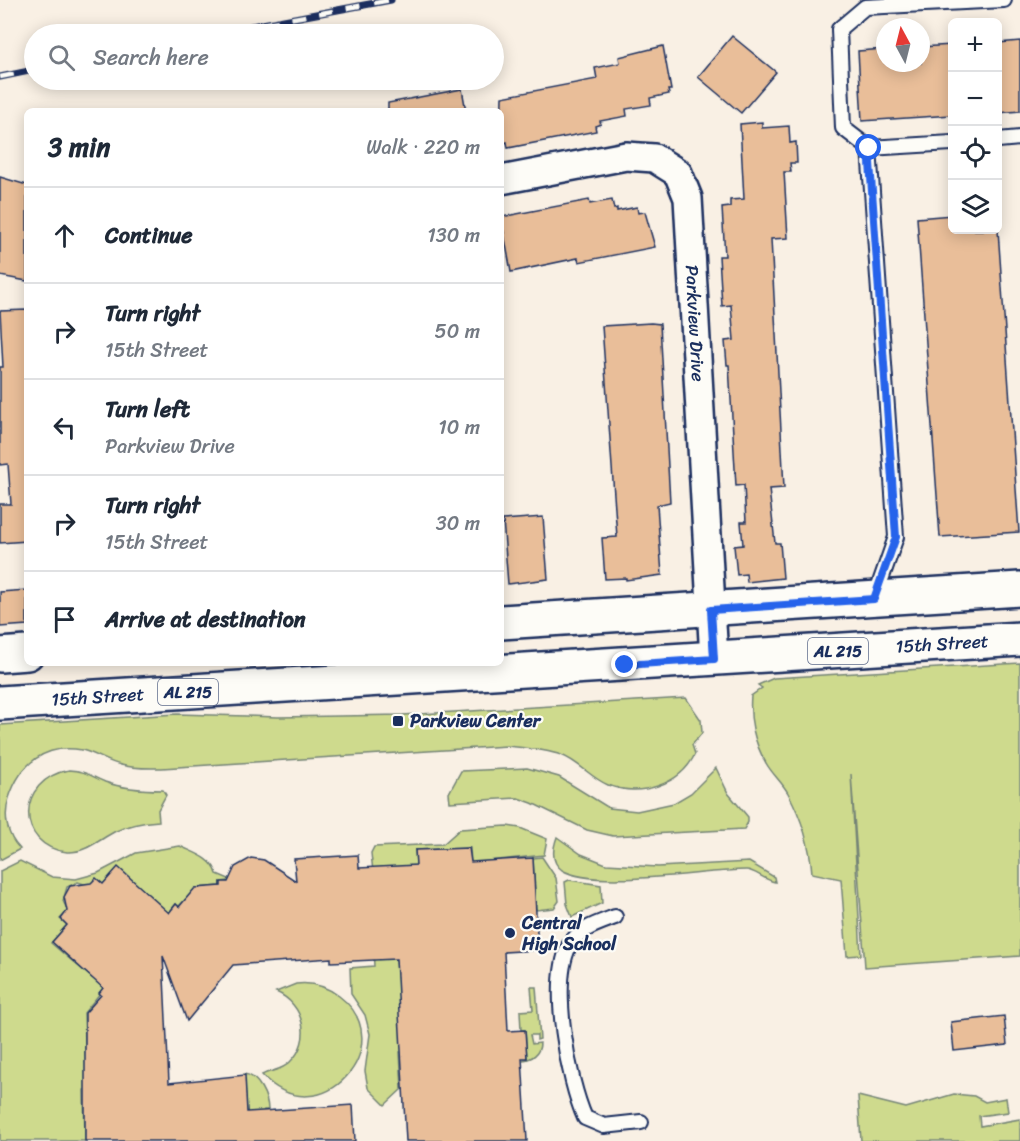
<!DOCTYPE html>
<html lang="en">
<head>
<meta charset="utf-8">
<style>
	:root { --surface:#fff; --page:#f2f2f3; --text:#1f2937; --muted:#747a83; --line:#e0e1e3 }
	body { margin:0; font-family:Sriracha,sans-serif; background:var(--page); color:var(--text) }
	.controls { position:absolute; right:18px; top:18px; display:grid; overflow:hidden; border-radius:9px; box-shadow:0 3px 15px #0003 }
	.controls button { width:54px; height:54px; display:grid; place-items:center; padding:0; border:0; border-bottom:2px solid var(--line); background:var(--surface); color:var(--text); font:30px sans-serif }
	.compass { position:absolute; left:876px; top:18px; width:54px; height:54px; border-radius:50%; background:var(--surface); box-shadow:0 3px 15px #0003; rotate:353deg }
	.stop { position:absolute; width:18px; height:18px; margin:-14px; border:4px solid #2563eb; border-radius:50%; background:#fff }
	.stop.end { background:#2563eb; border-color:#fff; box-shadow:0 2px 6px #0008 }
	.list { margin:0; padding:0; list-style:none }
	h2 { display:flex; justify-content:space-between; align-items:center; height:78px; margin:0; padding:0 24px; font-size:26px }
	h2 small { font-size:20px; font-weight:400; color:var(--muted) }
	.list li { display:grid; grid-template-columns:39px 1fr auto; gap:18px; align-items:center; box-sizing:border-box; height:96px; padding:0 24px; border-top:2px solid var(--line) }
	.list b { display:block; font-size:22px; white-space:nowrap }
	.list p { margin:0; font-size:20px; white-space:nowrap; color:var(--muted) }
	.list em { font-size:20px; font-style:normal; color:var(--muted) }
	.icon { flex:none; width:33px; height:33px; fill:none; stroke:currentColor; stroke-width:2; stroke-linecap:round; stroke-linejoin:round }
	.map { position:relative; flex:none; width:1020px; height:1141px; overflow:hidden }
	.search { position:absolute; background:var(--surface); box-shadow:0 3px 15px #0003; left:24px; top:24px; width:480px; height:66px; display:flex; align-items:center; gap:15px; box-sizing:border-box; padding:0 21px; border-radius:33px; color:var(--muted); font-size:22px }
	.panel { position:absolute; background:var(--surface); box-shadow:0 3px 15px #0003; left:24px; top:108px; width:480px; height:558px; border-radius:9px }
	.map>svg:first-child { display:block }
	.green { fill:#ceda8d; stroke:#748476; stroke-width:1.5 }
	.building { fill:#e9be99; stroke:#1b2f5e; stroke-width:1.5 }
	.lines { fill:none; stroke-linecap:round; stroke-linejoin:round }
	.service-casing { stroke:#1b2f5e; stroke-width:18 }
	.minor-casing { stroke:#1b2f5e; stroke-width:32 }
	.primary-casing { stroke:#1b2f5e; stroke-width:38 }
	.service { stroke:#fdfcf7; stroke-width:14 }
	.minor { stroke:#fdfcf7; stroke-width:27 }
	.primary { stroke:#fdfcf7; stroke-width:33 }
	.rail-casing { stroke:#1b2f5e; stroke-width:7 }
	.rail { stroke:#fdfcf7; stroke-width:4.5; stroke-dasharray:14; stroke-linecap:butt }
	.route { stroke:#2563eb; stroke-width:8 }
	.poi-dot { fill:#1b2f5e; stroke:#fdfcf7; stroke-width:2 }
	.labels { text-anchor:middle; stroke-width:4.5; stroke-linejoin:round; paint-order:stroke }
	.shield { fill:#fdfcf7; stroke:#5f6c8c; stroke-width:1.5 }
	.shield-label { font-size:16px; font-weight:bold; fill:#1b2f5e }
	.street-label { font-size:18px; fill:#1b2f5e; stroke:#fdfcf7 }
	.poi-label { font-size:18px; font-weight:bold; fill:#1b2f5e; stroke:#fdfcf7; text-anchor:start }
</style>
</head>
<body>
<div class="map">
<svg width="1020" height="1141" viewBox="0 0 1020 1141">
	<rect width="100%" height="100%" fill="#f9f0e4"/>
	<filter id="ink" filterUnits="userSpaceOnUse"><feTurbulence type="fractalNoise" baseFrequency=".0167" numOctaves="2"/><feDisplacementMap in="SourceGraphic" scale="12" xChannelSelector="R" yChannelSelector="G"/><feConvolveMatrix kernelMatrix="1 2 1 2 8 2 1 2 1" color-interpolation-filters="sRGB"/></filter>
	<g filter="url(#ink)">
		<g class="green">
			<path d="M 1020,663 L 1020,956 L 865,967 L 851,774 L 861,955 L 847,956 L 841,879 L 812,873 C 810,846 801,817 788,793 C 782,782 772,774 766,763 C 754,743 749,718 751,696 L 762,688 L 758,685 L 774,678 Z"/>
			<path d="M 686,698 L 701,720 L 702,733 L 692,745 L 695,754 C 680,786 639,797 608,785 C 591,778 578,761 561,755 C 544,749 525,748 507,746 L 162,768 C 149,768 134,769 121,765 C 107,762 95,753 82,750 C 45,743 20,764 9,798 C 3,816 7,836 20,849 L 0,860 L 0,725 L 177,714 L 278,717 L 403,715 Z"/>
			<polygon points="527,768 559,777 609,808 637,811 674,803 691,793 716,768 728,793 748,817 748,822 744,829 613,836 587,830 532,803 518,798 450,802 449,793 461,771"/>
			<path d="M 69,770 C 87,771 90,776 105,782 C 124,789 144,790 163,790 L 166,795 L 158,810 L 159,821 C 143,822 128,825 114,832 C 99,840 85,853 67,852 C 16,847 15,780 69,770 Z"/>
			<polygon points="507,826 520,828 547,839 544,855 471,863 470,848 415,850 416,865 373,872 371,853 374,847 443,844 460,829"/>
			<path d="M 557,837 L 581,854 L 606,864 L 658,867 L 749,862 L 774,877 L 775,882 C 764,880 755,870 746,870 C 704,870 595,890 562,870 C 550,862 553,848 557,837 Z"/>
			<path d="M 180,846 C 194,853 213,858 217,874 L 229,879 L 229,881 L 221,882 L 221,886 L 196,888 L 179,906 L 176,904 L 156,927 L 144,921 L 159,904 L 118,868 L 103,884 L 90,886 L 78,882 L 67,887 L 63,901 L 68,911 L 60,919 L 67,925 L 51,943 L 92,978 L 118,971 L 84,1013 L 86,1076 L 89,1089 L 84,1090 L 85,1141 L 0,1141 L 0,871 L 20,861 L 52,877 L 76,879 L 98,873 L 136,853 Z"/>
			<polygon points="542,857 556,878 559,901 554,908 536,910 533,858"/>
			<polygon points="569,880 601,885 602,903 572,917 567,904 565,882"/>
			<polygon points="394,932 403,1052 400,1052 402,1089 385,1105 368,1088 365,1071 370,1034 365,1015 351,994 350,968 374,966 372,933"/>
			<path d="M 296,984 C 312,982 326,986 339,996 C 402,1043 321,1138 262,1075 C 270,1070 282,1071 290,1062 C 313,1040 304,1004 276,992 Z"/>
			<path d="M 531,987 L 536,987 L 540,1039 L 537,1040 L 537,1035 L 530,1035 L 532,1044 L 540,1043 C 540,1053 533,1059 523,1060 L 527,1058 L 525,1030 L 521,1030 L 520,1011 L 533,1010 Z"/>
			<path d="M 244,1074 C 258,1075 268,1097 268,1110 L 264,1110 L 264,1114 L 247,1114 Z"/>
			<polygon points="954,1094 974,1096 985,1102 1006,1098 1008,1112 979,1116 980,1126 1020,1119 1020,1141 861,1141 858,1096 906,1108"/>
		</g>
		<g class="building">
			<polygon points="732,36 776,72 741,113 698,77"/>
			<polygon points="1020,41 1020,111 998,113 998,43"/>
			<polygon points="952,45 952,115 862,121 858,51 885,49 885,63 921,63 921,47"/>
			<polygon points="663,46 671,90 668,90 669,94 650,98 651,105 626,109 627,116 600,121 601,124 595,126 596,131 508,148 507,142 501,144 502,97 597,79 595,68 620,63 619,57"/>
			<polygon points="462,89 466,111 388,111 388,103"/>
			<polygon points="762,122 762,128 789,126 790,143 796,142 797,163 790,163 791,172 784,172 788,238 771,239 784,488 769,489 775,543 780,543 783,578 747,582 746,574 737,575 734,546 743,545 741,522 746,522 744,485 736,486 729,365 727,365 725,341 734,340 731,305 722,306 719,256 725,256 722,208 730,207 730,200 744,199 740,124"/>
			<polygon points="0,177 27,185 27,281 0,276"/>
			<polygon points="589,200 590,204 612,200 614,209 617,208 617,211 637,207 638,213 645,212 655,247 579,262 578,258 511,272 501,217"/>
			<polygon points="952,215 952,230 998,230 1019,532 940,537 917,218"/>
			<polygon points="27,310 27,541 0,543 0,504 11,504 8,464 0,465 0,367 3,367 0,311"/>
			<polygon points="651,323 660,324 670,502 657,505 662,575 626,580 626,578 605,579 602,538 617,537 602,326"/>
			<polygon points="543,517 548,579 508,584 503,520"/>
			<polygon points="27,590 27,625 0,627 0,592"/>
			<polygon points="469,848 471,862 533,858 538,950 504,952 508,1031 525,1030 527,1058 522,1058 527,1141 406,1141 396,959 331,962 331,958 233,965 187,1021 163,956 169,1083 245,1075 247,1112 353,1105 355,1141 85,1141 85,1013 101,995 99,993 103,988 52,942 67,925 61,919 67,911 64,897 70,886 91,883 96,878 103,884 118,867 169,913 176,904 179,907 195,888 221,886 221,882 228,882 235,867 251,858 264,860 296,881 294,859 358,855 359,868 416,865 415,850"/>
			<polygon points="1004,1016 1007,1045 954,1051 951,1022"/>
		</g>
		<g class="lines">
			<defs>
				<g id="service">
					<polyline points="998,140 1020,138"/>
					<polyline points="869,148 952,143"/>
					<polyline points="875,597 896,537 869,148 843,128 839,29 865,7 1004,0"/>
					<path d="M 615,917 C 599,923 578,929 569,946 C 550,984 568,1080 585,1118 L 604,1126 L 641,1122"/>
				</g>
				<g id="minor">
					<path id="s1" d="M 501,180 L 626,156 L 654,158 L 678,173 L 688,198 L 714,659"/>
				</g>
				<g id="primary">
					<polyline points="501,622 1020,589"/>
					<polyline points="0,655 27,653"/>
					<path id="s2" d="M 0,703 L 1020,639"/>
				</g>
			</defs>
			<use href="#service" class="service-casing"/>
			<use href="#minor" class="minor-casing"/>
			<use href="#primary" class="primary-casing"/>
			<use href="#service" class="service"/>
			<use href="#minor" class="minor"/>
			<use href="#primary" class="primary"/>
			<defs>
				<g id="rail">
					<polyline points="209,34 391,0"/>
					<polyline points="0,77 34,70"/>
				</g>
			</defs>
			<use href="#rail" class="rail-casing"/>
			<use href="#rail" class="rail"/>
		</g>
	</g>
	<g class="lines" filter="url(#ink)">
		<polyline class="route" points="625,665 714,659 711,610 874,599 896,537 869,148"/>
	</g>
	<g class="poi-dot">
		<rect x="392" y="715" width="12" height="12" rx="3"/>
		<circle cx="510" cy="933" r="6"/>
	</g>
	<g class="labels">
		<g class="shield">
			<rect x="808" y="638" width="60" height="26" rx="4.5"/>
			<rect x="158" y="679" width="60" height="26" rx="4.5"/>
		</g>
		<g class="shield-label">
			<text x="838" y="657">AL 215</text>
			<text x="188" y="698">AL 215</text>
		</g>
		<g class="street-label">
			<text dy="6" stroke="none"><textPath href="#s1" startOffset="336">Parkview Drive</textPath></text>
			<text dy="6" stroke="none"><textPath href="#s2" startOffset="944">15th Street</textPath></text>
			<text dy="6" stroke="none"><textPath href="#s2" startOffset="98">15th Street</textPath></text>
		</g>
		<g class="poi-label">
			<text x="410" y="727">Parkview Center</text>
			<text x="522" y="929">Central<tspan x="522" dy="21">High School</tspan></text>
		</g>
	</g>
</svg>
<div class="controls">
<button>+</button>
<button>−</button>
<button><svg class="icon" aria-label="locate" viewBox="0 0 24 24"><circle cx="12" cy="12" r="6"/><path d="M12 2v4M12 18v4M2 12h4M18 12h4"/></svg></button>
<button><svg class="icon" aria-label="layers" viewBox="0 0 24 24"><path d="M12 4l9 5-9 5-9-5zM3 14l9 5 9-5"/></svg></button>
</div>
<svg class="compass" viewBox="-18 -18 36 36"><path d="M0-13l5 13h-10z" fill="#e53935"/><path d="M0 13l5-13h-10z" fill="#747a83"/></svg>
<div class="stop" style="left:869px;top:148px"></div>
<div class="stop end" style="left:625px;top:665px"></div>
<div class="search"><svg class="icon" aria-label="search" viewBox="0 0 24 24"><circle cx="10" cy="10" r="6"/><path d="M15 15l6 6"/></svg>Search here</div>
<section class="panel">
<h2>3 min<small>Walk · 220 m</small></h2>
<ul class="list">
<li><svg class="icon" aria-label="ahead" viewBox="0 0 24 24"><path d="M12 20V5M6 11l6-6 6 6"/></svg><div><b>Continue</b></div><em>130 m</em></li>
<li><svg class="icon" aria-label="right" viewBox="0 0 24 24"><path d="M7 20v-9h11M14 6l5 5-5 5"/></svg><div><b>Turn right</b><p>15th Street</p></div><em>50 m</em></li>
<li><svg class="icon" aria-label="left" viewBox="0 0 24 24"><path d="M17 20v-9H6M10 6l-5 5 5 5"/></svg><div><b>Turn left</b><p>Parkview Drive</p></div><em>10 m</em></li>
<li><svg class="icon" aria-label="right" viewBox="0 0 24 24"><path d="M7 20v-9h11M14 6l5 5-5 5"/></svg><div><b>Turn right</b><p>15th Street</p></div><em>30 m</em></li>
<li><svg class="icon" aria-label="arrive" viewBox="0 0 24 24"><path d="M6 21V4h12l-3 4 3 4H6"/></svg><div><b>Arrive at destination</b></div></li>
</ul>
</section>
</div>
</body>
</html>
